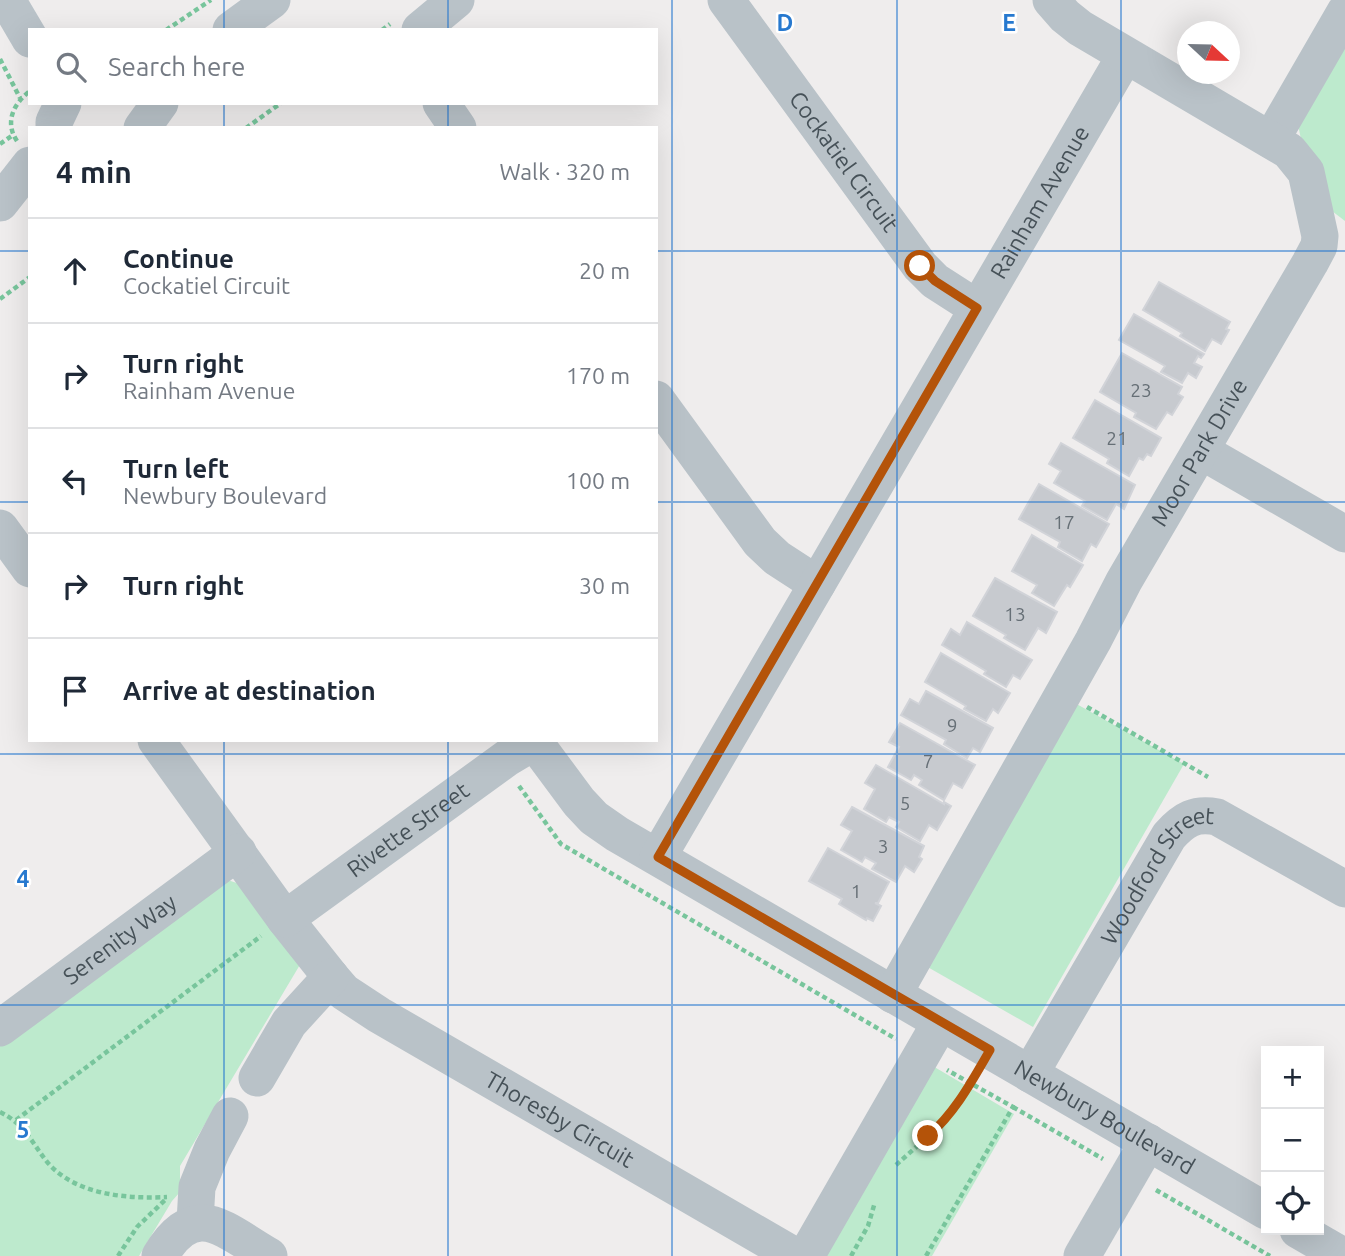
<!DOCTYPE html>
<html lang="en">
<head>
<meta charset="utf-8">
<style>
	:root { --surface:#fff; --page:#f6f6f7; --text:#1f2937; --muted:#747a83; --line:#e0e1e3 }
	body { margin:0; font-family:Ubuntu,sans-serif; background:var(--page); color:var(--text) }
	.controls { position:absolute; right:21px; bottom:21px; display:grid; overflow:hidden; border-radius:0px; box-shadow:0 7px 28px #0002 }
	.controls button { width:63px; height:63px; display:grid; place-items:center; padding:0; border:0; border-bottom:2px solid var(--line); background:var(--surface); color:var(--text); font:35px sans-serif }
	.compass { position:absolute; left:1177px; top:21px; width:63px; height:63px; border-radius:50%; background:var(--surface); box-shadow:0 7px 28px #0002; rotate:112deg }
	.stop { position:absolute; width:21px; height:21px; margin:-16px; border:5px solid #b45309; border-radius:50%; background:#fff }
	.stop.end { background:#b45309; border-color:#fff; box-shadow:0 2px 7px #0008 }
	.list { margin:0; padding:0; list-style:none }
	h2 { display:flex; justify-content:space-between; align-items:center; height:91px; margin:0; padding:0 28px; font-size:30px }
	h2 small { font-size:23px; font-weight:400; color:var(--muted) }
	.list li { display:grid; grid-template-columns:46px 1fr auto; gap:21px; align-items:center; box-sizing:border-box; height:105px; padding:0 28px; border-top:2px solid var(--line) }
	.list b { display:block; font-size:26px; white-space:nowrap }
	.list p { margin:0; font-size:23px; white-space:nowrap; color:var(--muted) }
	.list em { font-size:23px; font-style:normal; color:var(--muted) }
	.icon { flex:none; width:38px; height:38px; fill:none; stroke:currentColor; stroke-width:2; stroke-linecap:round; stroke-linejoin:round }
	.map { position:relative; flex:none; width:1345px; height:1256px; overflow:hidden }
	.search { position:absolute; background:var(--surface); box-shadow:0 7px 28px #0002; left:28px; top:28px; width:630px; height:77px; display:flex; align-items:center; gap:18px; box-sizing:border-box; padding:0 24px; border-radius:0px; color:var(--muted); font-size:26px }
	.panel { position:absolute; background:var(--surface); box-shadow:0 7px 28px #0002; left:28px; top:126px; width:630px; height:616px; border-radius:0px }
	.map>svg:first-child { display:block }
	.green { fill:#bdeacd }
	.building { fill:#c7cacf; stroke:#d1d3d8; stroke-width:2 }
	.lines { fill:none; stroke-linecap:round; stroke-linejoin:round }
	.path { stroke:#78c59c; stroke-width:4.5; stroke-dasharray:5 3.5; stroke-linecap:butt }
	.minor { stroke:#b9c2c8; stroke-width:37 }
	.route { stroke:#b45309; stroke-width:9 }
	.grid { fill:none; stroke:#2779cf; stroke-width:2; stroke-opacity:0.55 }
	.labels { text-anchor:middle; stroke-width:5; stroke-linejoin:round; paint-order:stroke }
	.number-label { font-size:19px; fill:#666f76 }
	.street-label { font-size:23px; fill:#465158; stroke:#fff }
	.grid-label { font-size:23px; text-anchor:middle; font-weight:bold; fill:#2779cf; stroke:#fff; stroke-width:5; stroke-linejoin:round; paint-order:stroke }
</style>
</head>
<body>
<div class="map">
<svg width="1345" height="1256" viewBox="0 0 1345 1256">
	<rect width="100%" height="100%" fill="#efeded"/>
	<g class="green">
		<polygon points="1345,40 1345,221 1332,211 1301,139 1298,125"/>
		<polygon points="1073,702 1184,764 1033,1027 924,965"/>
		<polygon points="221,878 240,884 301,963 180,1166 180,1192 172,1201 139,1256 0,1256 0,1041"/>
		<polygon points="931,1065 1014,1114 932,1256 820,1256"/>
	</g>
	<g class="building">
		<polygon points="1159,282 1230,322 1226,329 1229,330 1221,344 1212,339 1205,351 1180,336 1182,333 1143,310"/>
		<polygon points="1134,314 1204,354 1201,358 1198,356 1194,363 1202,367 1196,378 1188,373 1182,383 1161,372 1165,366 1119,340"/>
		<polygon points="1122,353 1182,387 1178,394 1183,397 1172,415 1167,412 1156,429 1134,417 1136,413 1100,392"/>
		<polygon points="1095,400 1161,438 1151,456 1147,454 1143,460 1139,458 1129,476 1107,463 1109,459 1073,438"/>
		<polygon points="1061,443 1135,485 1124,509 1116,504 1107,520 1082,506 1085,501 1054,483 1061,471 1049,464"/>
		<polygon points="1039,484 1109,524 1096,547 1091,544 1082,561 1058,547 1060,542 1019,519"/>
		<polygon points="1032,535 1083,565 1070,587 1067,585 1054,606 1032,593 1037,585 1012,571"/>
		<polygon points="995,578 1057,612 1046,633 1038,628 1025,650 1004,638 1006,635 973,616"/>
		<polygon points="967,622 1032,660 1020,679 1013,675 1006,687 984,674 986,671 942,645 951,629 960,635"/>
		<polygon points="941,653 1010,693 998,713 993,709 986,721 964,709 966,706 925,682"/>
		<polygon points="926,691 993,728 980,752 973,748 967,758 944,744 946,740 901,715 910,699 919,704"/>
		<polygon points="900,723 975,765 962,788 953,783 944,800 919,785 922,780 914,775 911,780 888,767 899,747 889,742"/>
		<polygon points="876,765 944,804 944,802 951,806 937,830 929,825 920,841 896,827 899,822 889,817 886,822 864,809 875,789 865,783"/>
		<polygon points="852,807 924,846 919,857 922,859 914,872 905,866 896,882 872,869 876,863 865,857 862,862 841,850 852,831 841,825"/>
		<polygon points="828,848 889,882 878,903 875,903 881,906 873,921 867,918 866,920 839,904 842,899 809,881"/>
	</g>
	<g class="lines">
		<g class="path">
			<polyline points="166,30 211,0"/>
			<polyline points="382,30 390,24"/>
			<polyline points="0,59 20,98"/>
			<polyline points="246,128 281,103"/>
			<path d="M 17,141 C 4,122 14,103 30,91"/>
			<polyline points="0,144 13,135"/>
			<polyline points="0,299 30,277"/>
			<polyline points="1087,707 1208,777"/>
			<polyline points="519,786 561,844 896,1039"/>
			<polyline points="1013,1107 1103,1159"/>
			<path d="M 0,1112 C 26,1125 31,1142 48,1163 C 76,1195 127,1199 167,1197"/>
			<polyline points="16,1120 261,936"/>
			<polyline points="896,1165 942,1124 975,1075"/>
			<polyline points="1156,1190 1270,1256"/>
			<polyline points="118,1256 137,1227 165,1200"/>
			<polyline points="851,1256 868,1226 875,1202"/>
			<polyline points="926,1256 1013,1107 947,1070"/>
		</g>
		<g class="minor">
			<polyline points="7,0 30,39"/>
			<path id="s1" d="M 726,0 L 920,266 L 935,281 L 977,308"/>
			<polyline points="231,30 272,0"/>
			<polyline points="420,30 456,0"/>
			<polyline points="441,103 458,128"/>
			<polyline points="54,128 54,122 63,103"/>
			<polyline points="142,128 160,103"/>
			<polyline points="1271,140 1345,12"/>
			<polyline points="0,203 30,165"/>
			<polyline points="656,399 760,542 777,558 817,584"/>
			<polyline points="1201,451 1345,534"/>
			<polyline points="0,528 30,569"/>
			<path id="s2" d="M 156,740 L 285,919 L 331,977 L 344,992 L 379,1015 L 795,1256"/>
			<path id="s3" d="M 533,740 L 579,802 L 594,818 L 617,834 L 1266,1211"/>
			<path id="s4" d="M 658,857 L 1125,56"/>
			<path id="s5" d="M 285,919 L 507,758 L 534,742"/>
			<path id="s6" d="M 893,995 L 1093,641 L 1124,581 L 1310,263 L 1319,246 L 1320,236 L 1306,172 L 1289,151 L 1080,28 L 1065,16 L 1051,0"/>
			<path id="s7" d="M 0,1028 L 238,852"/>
			<path id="s8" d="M 1030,1074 L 1169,836 C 1184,819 1195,813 1217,817 L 1345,889"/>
			<polyline points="257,1078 289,1023 331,977"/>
			<polyline points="195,1222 197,1187 212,1150 230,1116"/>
			<polyline points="1298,1230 1343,1256"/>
			<path d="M 160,1256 C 195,1197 224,1230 269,1256"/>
			<polyline points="806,1256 940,1023"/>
			<polyline points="1082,1256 1148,1142"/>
		</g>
	</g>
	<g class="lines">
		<path class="route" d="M 920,266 L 935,281 L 977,308 L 658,857 L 990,1050 C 972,1081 955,1113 928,1136"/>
	</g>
	<path class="grid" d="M 224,0 L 224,30M 448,0 L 448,30M 672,0 L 672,1256M 897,0 L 897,1256M 1121,0 L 1121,1256M 224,103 L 224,128M 448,103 L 448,128M 0,251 L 30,251M 656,251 L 1345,251M 0,502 L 30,502M 656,502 L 1345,502M 224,740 L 224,1256M 448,740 L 448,1256M 0,754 L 1345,754M 0,1005 L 1345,1005"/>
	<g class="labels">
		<g class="number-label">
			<text x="1141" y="397">23</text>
			<text x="1117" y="445">21</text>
			<text x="1064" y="529">17</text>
			<text x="1015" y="621">13</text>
			<text x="952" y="732">9</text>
			<text x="928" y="768">7</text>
			<text x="905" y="810">5</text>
			<text x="883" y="853">3</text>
			<text x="856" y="898">1</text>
		</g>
		<g class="street-label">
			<text dy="8" stroke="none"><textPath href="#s1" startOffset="200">Cockatiel Circuit</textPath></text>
			<text dy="8" stroke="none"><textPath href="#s4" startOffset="758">Rainham Avenue</textPath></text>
			<text dy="8" stroke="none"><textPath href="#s6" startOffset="623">Moor Park Drive</textPath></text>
			<text dy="8" stroke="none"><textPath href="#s5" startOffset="152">Rivette Street</textPath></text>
			<text dy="8" stroke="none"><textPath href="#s8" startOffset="240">Woodford Street</textPath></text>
			<text dy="8" stroke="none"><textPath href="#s7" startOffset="149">Serenity Way</textPath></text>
			<text dy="8" stroke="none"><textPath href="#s3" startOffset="691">Newbury Boulevard</textPath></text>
			<text dy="8" stroke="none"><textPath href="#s2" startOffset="565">Thoresby Circuit</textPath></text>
		</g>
	</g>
	<g class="grid-label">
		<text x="785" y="31">D</text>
		<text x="1009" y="31">E</text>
		<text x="23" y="887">4</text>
		<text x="23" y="1138">5</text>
	</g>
</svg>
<div class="controls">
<button>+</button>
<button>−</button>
<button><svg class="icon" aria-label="locate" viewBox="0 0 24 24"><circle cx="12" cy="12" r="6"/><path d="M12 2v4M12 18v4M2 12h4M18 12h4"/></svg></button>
</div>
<svg class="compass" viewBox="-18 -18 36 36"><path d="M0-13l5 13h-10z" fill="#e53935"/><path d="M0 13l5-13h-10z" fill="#747a83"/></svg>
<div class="stop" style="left:920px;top:266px"></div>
<div class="stop end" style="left:928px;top:1136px"></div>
<div class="search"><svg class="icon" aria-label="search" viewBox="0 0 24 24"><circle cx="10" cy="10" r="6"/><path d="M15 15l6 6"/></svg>Search here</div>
<section class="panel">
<h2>4 min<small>Walk · 320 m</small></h2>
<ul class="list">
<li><svg class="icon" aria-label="ahead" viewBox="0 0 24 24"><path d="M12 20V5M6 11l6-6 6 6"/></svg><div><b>Continue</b><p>Cockatiel Circuit</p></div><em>20 m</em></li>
<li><svg class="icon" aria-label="right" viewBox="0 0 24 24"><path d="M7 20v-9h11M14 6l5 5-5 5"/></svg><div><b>Turn right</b><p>Rainham Avenue</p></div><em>170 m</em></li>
<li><svg class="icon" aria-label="left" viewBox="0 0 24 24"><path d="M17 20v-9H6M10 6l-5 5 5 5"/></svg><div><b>Turn left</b><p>Newbury Boulevard</p></div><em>100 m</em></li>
<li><svg class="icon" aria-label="right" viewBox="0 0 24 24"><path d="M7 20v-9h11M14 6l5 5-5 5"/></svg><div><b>Turn right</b></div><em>30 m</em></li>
<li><svg class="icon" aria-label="arrive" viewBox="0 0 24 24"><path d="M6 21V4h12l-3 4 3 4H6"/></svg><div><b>Arrive at destination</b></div></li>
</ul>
</section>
</div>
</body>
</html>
